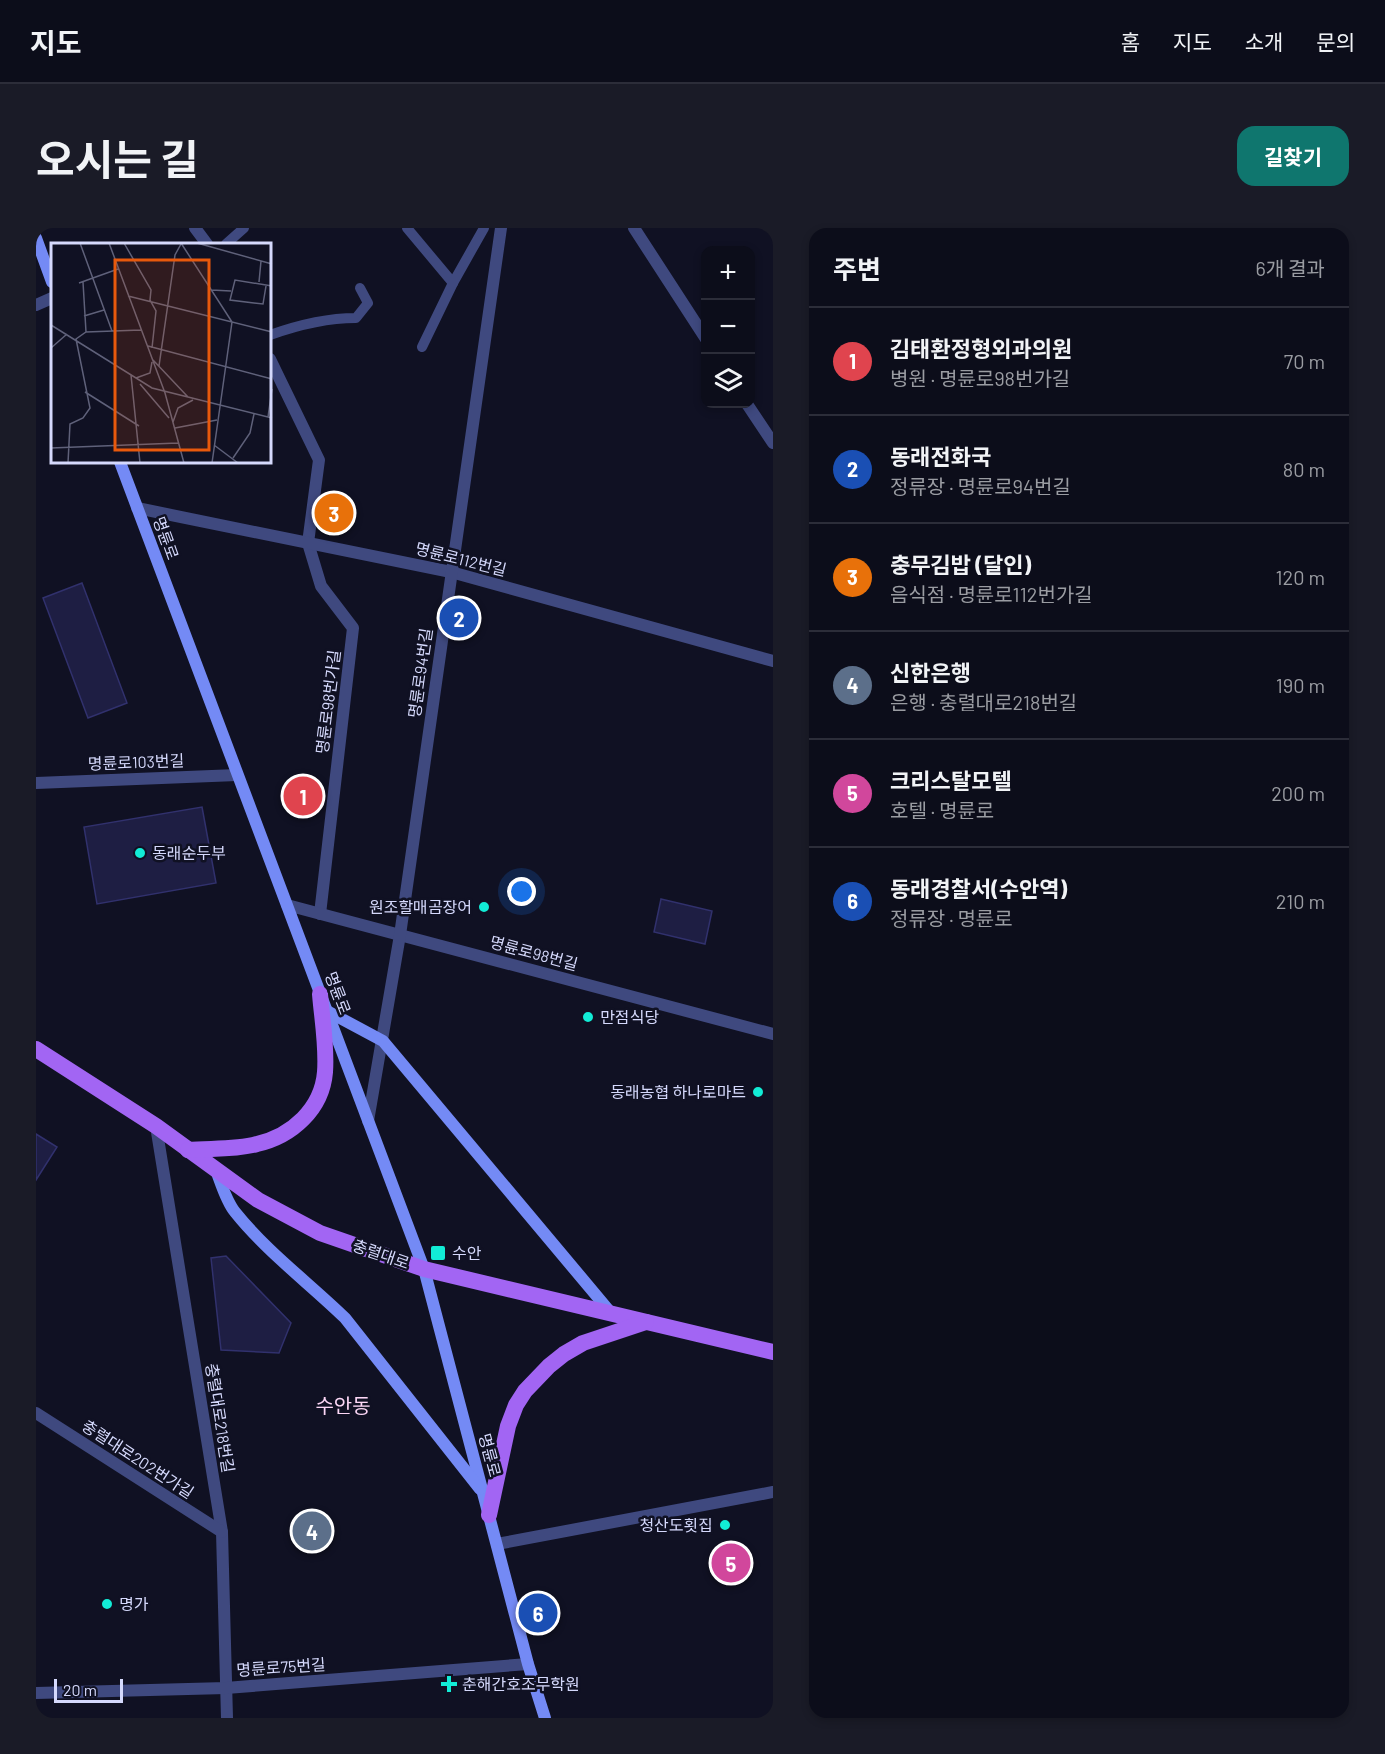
<!DOCTYPE html>
<html lang="ko">
<head>
<meta charset="utf-8">
<style>
	:root { --surface:#0c0d1a; --page:#1a1b27; --text:#f1f3f6; --muted:#9a9ca2; --line:#2c2d39; --accent:#0f766e }
	body { margin:0; font-family:Barlow,"Noto Sans KR",sans-serif; background:var(--page); color:var(--text) }
	.controls { position:absolute; right:18px; top:18px; display:grid; overflow:hidden; border-radius:12px; box-shadow:0 3px 9px #0003 }
	.controls button { width:54px; height:54px; display:grid; place-items:center; padding:0; border:0; border-bottom:2px solid var(--line); background:var(--surface); color:var(--text); font:30px sans-serif }
	.scale { position:absolute; left:18px; bottom:15px; width:69px; box-sizing:border-box; padding-left:6px; border:3px solid #d5d9fc; border-top:0; font-size:16px; line-height:21px; white-space:nowrap; color:#d5d9fc; -webkit-text-stroke:4px #101123; paint-order:stroke }
	.you { position:absolute; left:486px; top:664px; width:21px; height:21px; margin:-15px; border:4px solid #fff; border-radius:50%; background:#1a73e8; box-shadow:0 0 0 9px #1a73e833 }
	.badge { display:grid; place-items:center; width:39px; height:39px; border-radius:50%; background:var(--accent); color:#fff; font-size:20px; font-weight:700 }
	.pin { position:absolute; translate:-50% -50%; border:3px solid #fff; box-shadow:0 2px 6px #0006 }
	.list { margin:0; padding:0; list-style:none }
	h2 { display:flex; justify-content:space-between; align-items:center; height:78px; margin:0; padding:0 24px; font-size:26px }
	h2 small { font-size:20px; font-weight:400; color:var(--muted) }
	.list li { display:grid; grid-template-columns:39px 1fr auto; gap:18px; align-items:center; box-sizing:border-box; height:108px; padding:0 24px; border-top:2px solid var(--line) }
	.list b { display:block; font-size:22px; white-space:nowrap }
	.list p { margin:0; font-size:20px; white-space:nowrap; color:var(--muted) }
	.list em { font-size:20px; font-style:normal; color:var(--muted) }
	.icon { flex:none; width:33px; height:33px; fill:none; stroke:currentColor; stroke-width:2; stroke-linecap:round; stroke-linejoin:round }
	.map { position:relative; flex:none; width:737px; height:1490px; overflow:hidden; border-radius:18px }
	header { display:flex; align-items:center; gap:36px; box-sizing:border-box; height:84px; padding:0 30px; background:var(--surface); border-bottom:2px solid var(--line) }
	header strong { font-size:28px }
	nav { display:flex; gap:33px; margin-inline-start:auto; font-size:21px }
	.intro { display:flex; align-items:center; justify-content:space-between; box-sizing:border-box; height:144px; padding:0 36px }
	h1 { margin:0; font-size:42px }
	.button { padding:15px 27px; border-radius:18px; background:var(--accent); color:#fff; font-size:21px; font-weight:700 }
	main { display:flex; gap:36px; padding:0 36px }
	aside { flex:1; background:var(--surface); border-radius:18px; box-shadow:0 3px 9px #0003 }
	.map>svg:first-child { display:block }
	.building { fill:#1e1e43; stroke:#31316d; stroke-width:1.5 }
	.lines { fill:none; stroke-linecap:round; stroke-linejoin:round }
	.service { stroke:#3f497f; stroke-width:10 }
	.minor { stroke:#3f497f; stroke-width:12 }
	.tertiary { stroke:#3f497f; stroke-width:12 }
	.secondary { stroke:#748af5; stroke-width:12 }
	.primary { stroke:#a265f3; stroke-width:16 }
	.poi-dot { fill:#12ecd6; stroke:#101123; stroke-width:2 }
	.labels { text-anchor:middle; stroke-width:5; stroke-linejoin:round; paint-order:stroke }
	.street-label { font-size:16px; fill:#d5d9fc; stroke:#101123 }
	.poi-label { font-size:16px; fill:#d5d9fc; stroke:#101123; text-anchor:start }
	.quarter-label { font-size:20px; fill:#fcd7f6; stroke:#101123 }
	.inset-road { fill:none; stroke:#5f617a; stroke-width:1.5 }
	.view { fill:#e8590c; fill-opacity:0.15; stroke:#e8590c; stroke-width:3 }
	.inset-edge { fill:none; stroke:#d5d9fc; stroke-width:3 }
</style>
</head>
<body>
<header>
<strong>지도</strong>
<nav><a>홈</a><a>지도</a><a>소개</a><a>문의</a></nav>
</header>
<div class="intro"><h1>오시는 길</h1><a class="button">길찾기</a></div>
<main>
<div class="map">
<svg width="737" height="1490" viewBox="0 0 737 1490">
	<rect width="100%" height="100%" fill="#101123"/>
	<g class="building">
		<polygon points="46,355 91,475 52,490 7,370"/>
		<polygon points="166,579 180,655 61,676 48,599"/>
		<polygon points="625,671 676,683 669,716 618,704"/>
		<polygon points="0,906 21,919 0,952"/>
		<polygon points="190,1028 255,1095 243,1125 185,1122 175,1030"/>
	</g>
	<g class="lines">
		<g class="service">
			<polyline points="371,0 417,55"/>
			<polyline points="190,16 208,0"/>
			<path d="M 234,107 C 262,97 290,90 320,90 L 332,75 L 324,60"/>
			<polyline points="386,119 417,55 448,0"/>
		</g>
		<g class="minor">
			<polyline points="159,0 171,16"/>
			<polyline points="0,77 16,70"/>
			<polyline points="234,131 283,232 272,315 285,358 317,400 284,686"/>
			<polyline points="101,280 415,344 737,433"/>
			<polyline points="0,555 201,547"/>
			<polyline points="251,677 737,806"/>
			<polyline points="332,893 364,707 465,0"/>
			<polyline points="120,898 186,1304 191,1490"/>
			<polyline points="0,1185 186,1304"/>
			<polyline points="461,1316 737,1264"/>
			<polyline points="0,1465 190,1460 492,1436"/>
		</g>
		<g class="tertiary">
			<polyline points="598,0 670,111"/>
			<polyline points="711,176 737,215"/>
		</g>
		<g class="secondary">
			<polyline points="0,10 16,54"/>
			<polyline points="84,234 388,1041 492,1436 509,1490"/>
			<polyline points="291,783 347,813 575,1085"/>
			<path d="M 180,942 C 185,955 190,973 199,984 C 231,1024 273,1055 309,1090 L 444,1261"/>
		</g>
		<g class="primary">
			<polyline points="0,821 120,898 222,972 284,1005 388,1041 737,1124"/>
			<path d="M 152,922 C 175,920 199,922 221,916 C 256,908 286,881 289,844 C 291,818 286,791 284,766"/>
			<polyline points="453,1287 472,1198 480,1177 489,1163 513,1138 528,1126 547,1115 610,1094"/>
		</g>
	</g>
	<g class="poi-dot">
		<circle cx="104" cy="625" r="6"/>
		<circle cx="448" cy="679" r="6"/>
		<circle cx="552" cy="789" r="6"/>
		<circle cx="722" cy="864" r="6"/>
		<rect x="394" y="1017" width="16" height="16" rx="3"/>
		<circle cx="689" cy="1297" r="6"/>
		<circle cx="71" cy="1376" r="6"/>
		<path d="M410 1447h6v6h6v6h-6v6h-6v-6h-6v-6h6z"/>
	</g>
	<g class="labels">
		<g class="street-label">
			<text transform="translate(130 310) rotate(70)" y="6">명륜로</text>
			<text transform="translate(425 331) rotate(14)" y="6">명륜로112번길</text>
			<text transform="translate(384 445) rotate(-82)" y="6">명륜로94번길</text>
			<text transform="translate(292 474) rotate(-83)" y="6">명륜로98번가길</text>
			<text transform="translate(100 534) rotate(-2)" y="6">명륜로103번길</text>
			<text transform="translate(498 725) rotate(15)" y="6">명륜로98번길</text>
			<text transform="translate(302 765) rotate(69)" y="6">명륜로</text>
			<text transform="translate(345 1026) rotate(19)" y="6">충렬대로</text>
			<text transform="translate(184 1190) rotate(81)" y="6">충렬대로218번길</text>
			<text transform="translate(454 1227) rotate(75)" y="6">명륜로</text>
			<text transform="translate(102 1231) rotate(33)" y="6">충렬대로202번가길</text>
			<text transform="translate(245 1439) rotate(-4)" y="6">명륜로75번길</text>
		</g>
		<g class="poi-label">
			<text x="116" y="631">동래순두부</text>
			<text x="436" y="685" text-anchor="end">원조할매곰장어</text>
			<text x="564" y="795">만점식당</text>
			<text x="710" y="870" text-anchor="end">동래농협 하나로마트</text>
			<text x="416" y="1031">수안</text>
			<text x="677" y="1303" text-anchor="end">청산도횟집</text>
			<text x="83" y="1382">명가</text>
			<text x="426" y="1462">춘해간호조무학원</text>
		</g>
		<g class="quarter-label">
			<text x="307" y="1185">수안동</text>
		</g>
	</g>
	<g transform="translate(15 15)">
		<rect width="220" height="220" fill="#101123"/>
		<path class="inset-road" d="M 29,0 L 61,88M 58,0 L 114,150 L 133,220M 73,0 L 100,47 L 99,57 L 105,68 L 101,105M 130,0 L 181,79 L 161,220M 146,0 L 221,21M 32,39 L 35,89M 208,39 L 210,18M 28,40 L 67,26M 215,43 L 212,61 L 179,57 L 184,37 L 221,43M 160,47 L 180,48M 77,53 L 221,89M 33,73 L 53,67M 0,82 L 101,145 L 221,175M 97,103 L 221,136M 0,105 L 16,91M 102,117 L 137,154M 108,123 L 124,12 L 130,1M 80,132 L 89,220M 85,135 L 99,130 L 101,119M 89,141 L 118,175M 34,149 L 88,183M 217,174 L 221,146M 122,179 L 127,165 L 142,157M 124,185 L 166,177M 163,202 L 187,220M 0,205 L 127,200M 182,215 L 199,190 L 203,171M 17,220 L 19,181 L 32,175 L 39,165 L 25,96 L 35,89 L 90,87"/>
		<path class="view" d="M 64,17 L 158,17 L 158,207 L 64,207 Z"/>
		<rect width="220" height="220" class="inset-edge"/>
	</g>
</svg>
<div class="controls">
<button>+</button>
<button>−</button>
<button><svg class="icon" aria-label="layers" viewBox="0 0 24 24"><path d="M12 4l9 5-9 5-9-5zM3 14l9 5 9-5"/></svg></button>
</div>
<div class="scale">20 m</div>
<div class="you"></div>
<div class="pin badge" style="left:267px;top:568px;background:#e0444e">1</div>
<div class="pin badge" style="left:423px;top:390px;background:#1a4fb4">2</div>
<div class="pin badge" style="left:298px;top:285px;background:#e8710a">3</div>
<div class="pin badge" style="left:276px;top:1303px;background:#5c6f8a">4</div>
<div class="pin badge" style="left:695px;top:1335px;background:#d1479c">5</div>
<div class="pin badge" style="left:502px;top:1385px;background:#1a4fb4">6</div>
</div>
<aside>
<h2>주변<small>6개 결과</small></h2>
<ul class="list">
<li><span class="badge" style="background:#e0444e">1</span><div><b>김태환정형외과의원</b><p>병원 · 명륜로98번가길</p></div><em>70 m</em></li>
<li><span class="badge" style="background:#1a4fb4">2</span><div><b>동래전화국</b><p>정류장 · 명륜로94번길</p></div><em>80 m</em></li>
<li><span class="badge" style="background:#e8710a">3</span><div><b>충무김밥 (달인)</b><p>음식점 · 명륜로112번가길</p></div><em>120 m</em></li>
<li><span class="badge" style="background:#5c6f8a">4</span><div><b>신한은행</b><p>은행 · 충렬대로218번길</p></div><em>190 m</em></li>
<li><span class="badge" style="background:#d1479c">5</span><div><b>크리스탈모텔</b><p>호텔 · 명륜로</p></div><em>200 m</em></li>
<li><span class="badge" style="background:#1a4fb4">6</span><div><b>동래경찰서(수안역)</b><p>정류장 · 명륜로</p></div><em>210 m</em></li>
</ul>
</aside>
</main>
</body>
</html>
